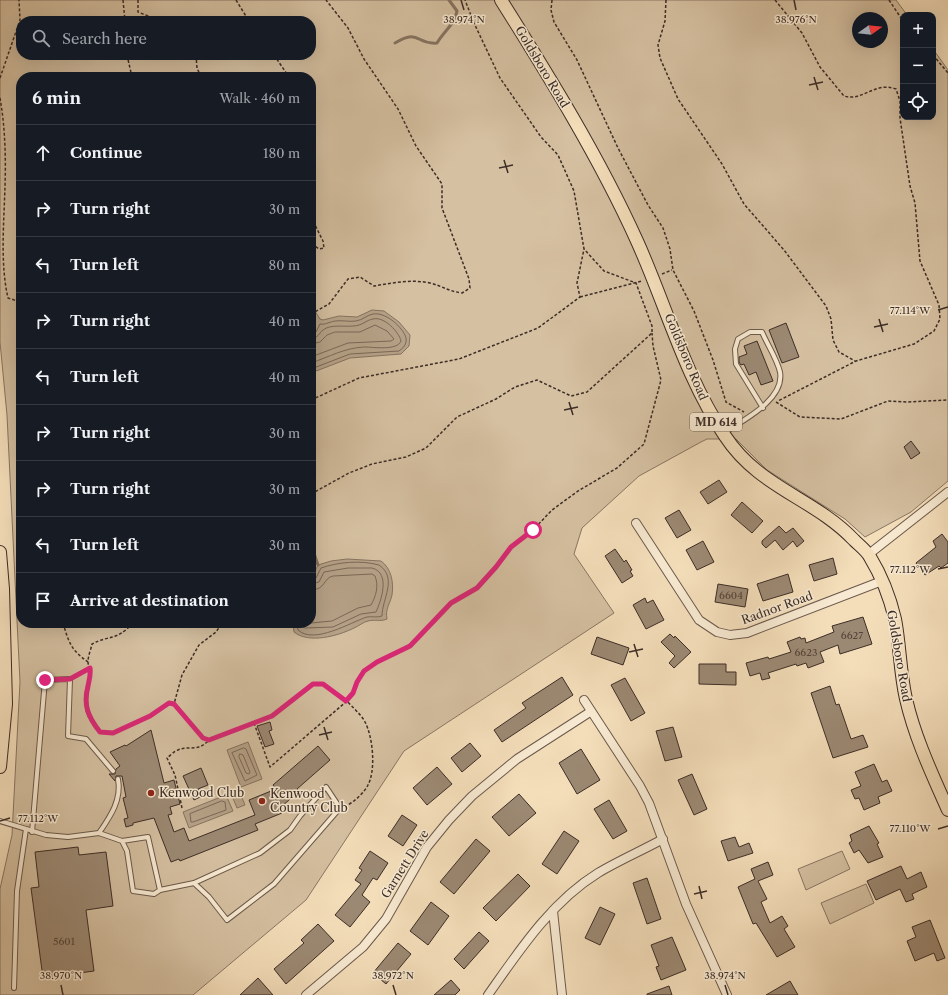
<!DOCTYPE html>
<html lang="en">
<head>
<meta charset="utf-8">
<style>
	:root { --surface:#171b24; --page:#242831; --text:#f1f3f6; --muted:#9ea1a6; --line:#363941 }
	body { margin:0; font-family:"Libre Caslon Text",serif; background:var(--page); color:var(--text) }
	.controls { position:absolute; right:12px; top:12px; display:grid; overflow:hidden; border-radius:8px; box-shadow:0 4px 16px #0002 }
	.controls button { width:36px; height:36px; display:grid; place-items:center; padding:0; border:0; border-bottom:1px solid var(--line); background:var(--surface); color:var(--text); font:20px sans-serif }
	.compass { position:absolute; left:852px; top:12px; width:36px; height:36px; border-radius:50%; background:var(--surface); box-shadow:0 4px 16px #0002; rotate:75deg }
	.stop { position:absolute; width:12px; height:12px; margin:-9px; border:3px solid #db2777; border-radius:50%; background:#fff }
	.stop.end { background:#db2777; border-color:#fff; box-shadow:0 1px 4px #0008 }
	.list { margin:0; padding:0; list-style:none }
	h2 { display:flex; justify-content:space-between; align-items:center; height:52px; margin:0; padding:0 16px; font-size:17px }
	h2 small { font-size:13px; font-weight:400; color:var(--muted) }
	.list li { display:grid; grid-template-columns:26px 1fr auto; gap:12px; align-items:center; box-sizing:border-box; height:56px; padding:0 16px; border-top:1px solid var(--line) }
	.list b { display:block; font-size:15px; white-space:nowrap }
	.list em { font-size:13px; font-style:normal; color:var(--muted) }
	.icon { flex:none; width:22px; height:22px; fill:none; stroke:currentColor; stroke-width:2; stroke-linecap:round; stroke-linejoin:round }
	.map { position:relative; flex:none; width:948px; height:995px; overflow:hidden }
	.search { position:absolute; background:var(--surface); box-shadow:0 4px 16px #0002; left:16px; top:16px; width:300px; height:44px; display:flex; align-items:center; gap:10px; box-sizing:border-box; padding:0 14px; border-radius:16px; color:var(--muted); font-size:15px }
	.panel { position:absolute; background:var(--surface); box-shadow:0 4px 16px #0002; left:16px; top:72px; width:300px; height:556px; border-radius:16px }
	.map>svg:first-child { display:block }
	.green { fill:#d5c0a1; stroke:#897664; fill-rule:evenodd }
	.water { fill:#b6a288; stroke:#867361 }
	.lines { fill:none; stroke-linecap:round; stroke-linejoin:round }
	.shore { stroke:#7a6858; stroke-width:1 }
	.stream { stroke:#867361; stroke-width:3 }
	.building { fill:#9c8973; stroke:#3d2d27 }
	.service-casing { stroke:#6b594c; stroke-width:6 }
	.minor-casing { stroke:#6b594c; stroke-width:10 }
	.primary-casing { stroke:#3d2d27; stroke-width:14 }
	.path { stroke:#3d2d27; stroke-width:1.5; stroke-dasharray:3 2; stroke-linecap:butt }
	.service { stroke:#f8ead2; stroke-width:4 }
	.minor { stroke:#f8ead2; stroke-width:8 }
	.primary { stroke:#f4deba; stroke-width:12 }
	.route { stroke:#db2777; stroke-width:5 }
	.ticks { fill:none; stroke:#3d2d27; stroke-width:1.5 }
	.poi-dot { fill:#8f2418; stroke:#f8ead2; stroke-width:1.5 }
	.labels { text-anchor:middle; stroke-width:3; stroke-linejoin:round; paint-order:stroke }
	.number-label { font-size:10px; fill:#55443a }
	.shield { fill:#f8ead2; stroke:#75665a; stroke-width:1 }
	.shield-label { font-size:11px; font-weight:bold; fill:#3d2d27 }
	.street-label { font-size:12px; fill:#3d2d27; stroke:#f8ead2 }
	.poi-label { font-size:12px; fill:#3d2d27; stroke:#f8ead2; text-anchor:start }
	.ticks-label { font-size:10px; text-anchor:middle; fill:#3d2d27; stroke:#f8ead2; stroke-width:3; stroke-linejoin:round; paint-order:stroke }
</style>
</head>
<body>
<div class="map">
<svg width="948" height="995" viewBox="0 0 948 995">
	<rect width="100%" height="100%" fill="#f4deba"/>
	<filter id="stains"><feTurbulence type="fractalNoise" baseFrequency=".005" numOctaves="4"/><feColorMatrix values="0 0 0 0 .2 0 0 0 0 .09 0 0 0 0 .02 0 0 0 .5 -.17"/></filter>
	<radialGradient id="worn" r=".72"><stop offset=".6" stop-color="#630" stop-opacity="0"/><stop offset="1" stop-color="#630" stop-opacity=".3"/></radialGradient>
	<g class="green">
		<path d="M 0,0 L 896,0 L 907,15 L 903,15 L 903,117 L 933,117 L 933,49 L 948,70 L 948,481 L 911,512 L 865,537 L 845,519 L 767,470 L 736,439 L 707,439 L 701,442 L 639,476 L 582,528 L 574,554 L 614,613 L 404,751 L 306,900 L 193,995 L 0,995 L 0,889 L 12,835 L 20,682 L 7,415 L 0,342 ZM 858,18 L 882,18 L 882,42 L 858,42 ZM 21,21 L 311,21 L 311,55 L 21,55 ZM 21,77 L 311,77 L 311,623 L 21,623 Z"/>
		<polygon points="842,851 850,869 806,890 798,869"/>
		<polygon points="866,884 874,903 830,924 821,903"/>
	</g>
	<g class="water">
		<polygon points="311,305 320,319 323,320 339,316 357,317 372,310 384,311 399,322 410,335 409,346 401,354 350,358 311,373 311,331 314,326 311,317"/>
		<path d="M 347,559 L 381,561 C 391,568 394,582 392,595 C 390,604 385,609 387,619 C 380,622 375,619 368,621 C 363,622 359,626 354,628 C 338,636 309,644 294,632 L 293,623 L 311,623 L 311,579 L 318,565 L 331,561 Z"/>
		<polygon points="248,742 262,779 241,787 227,750"/>
		<polygon points="240,793 245,805 237,808 232,796"/>
		<polygon points="226,795 233,811 189,828 183,812"/>
	</g>
	<g class="lines">
		<g class="shore">
			<path d="M 311,333 L 316,332 L 320,324 C 325,325 329,322 335,321 C 342,320 349,322 356,321 C 363,320 367,315 373,314 C 385,312 400,325 405,335 C 408,342 405,347 399,351 L 350,354 L 311,369"/>
			<path d="M 311,338 C 319,338 318,334 323,330 C 330,324 345,327 353,326 C 362,326 366,320 373,319 C 384,316 399,332 401,341 C 397,351 374,347 364,347 C 344,348 329,357 311,363"/>
			<polyline points="311,344 320,342 327,335 335,332 360,332 375,325 387,331 394,339 391,341 348,343 311,357"/>
			<path d="M 311,590 C 326,590 323,578 333,576 L 372,574 L 375,576 C 379,586 376,596 371,605 L 358,608 L 332,621 L 311,623"/>
			<path d="M 297,623 L 298,630 C 314,645 351,622 367,617 C 372,616 377,618 382,616 C 382,599 398,578 379,565 C 361,560 338,562 321,568 L 316,578 L 311,579"/>
			<path d="M 302,623 L 303,627 L 305,628 L 333,627 L 361,614 L 376,612 C 381,601 391,573 372,568 L 348,568 L 324,572 L 319,582 L 311,584"/>
			<polygon points="244,748 246,749 257,775 245,781 232,753"/>
			<polygon points="240,754 243,755 250,772 249,774 246,773 239,757"/>
			<polygon points="222,801 225,802 226,810 193,822 191,822 190,814"/>
		</g>
		<g class="stream">
			<path d="M 395,43 C 420,28 416,45 437,43 C 444,31 455,24 457,11 L 449,0"/>
			<polyline points="311,545 318,565"/>
		</g>
	</g>
	<g class="building">
		<polygon points="786,323 799,357 782,363 769,330"/>
		<polygon points="757,341 773,381 761,385 756,372 749,375 744,364 741,365 739,362 739,357 747,354 744,346"/>
		<polygon points="911,441 920,453 911,459 904,447"/>
		<polygon points="719,480 727,492 708,504 700,492"/>
		<polygon points="742,502 763,521 752,533 731,515"/>
		<polygon points="679,510 691,530 677,538 665,518"/>
		<polygon points="779,526 786,533 793,528 804,541 797,547 793,541 783,550 775,540 766,548 762,544 762,541"/>
		<polygon points="942,534 948,542 948,563 941,568 939,566 925,575 916,563 936,547 933,541"/>
		<polygon points="703,541 714,562 697,570 686,550"/>
		<polygon points="615,549 624,562 626,560 632,570 630,571 633,576 622,583 605,556"/>
		<polygon points="833,558 837,574 814,581 809,565"/>
		<polygon points="788,574 793,592 763,601 757,584"/>
		<polygon points="718,584 748,589 745,607 715,602"/>
		<polygon points="645,598 647,603 653,600 664,620 646,629 633,605"/>
		<polygon points="863,617 872,644 840,654 838,645 820,652 824,662 808,668 806,663 797,666 796,664 768,673 770,678 762,680 760,673 750,676 746,663 768,657 769,659 791,652 787,642 800,637 801,639 805,638 806,643 834,632 832,626"/>
		<polygon points="670,634 674,638 675,636 691,652 674,668 669,663 675,656 661,642"/>
		<polygon points="597,637 629,648 623,665 591,654"/>
		<polygon points="699,664 726,664 726,672 736,672 736,685 699,684"/>
		<polygon points="562,677 573,695 502,742 494,730 526,708 522,703"/>
		<polygon points="625,678 645,713 631,721 611,685"/>
		<polygon points="830,686 836,705 839,704 851,739 863,735 868,747 833,758 811,693"/>
		<polygon points="270,722 272,730 269,731 274,744 265,747 257,726"/>
		<polygon points="673,727 682,757 665,761 656,731"/>
		<polygon points="151,730 164,783 174,780 180,804 170,807 172,814 168,815 174,832 184,828 189,841 255,815 249,800 276,789 273,785 318,746 330,760 297,789 299,791 280,808 282,813 255,824 258,830 180,861 179,859 171,862 154,818 133,823 133,825 126,827 124,819 128,818 123,798 126,797 122,776 116,776 115,781 109,774 115,774 116,769 120,766 110,752 125,745 126,746"/>
		<polygon points="470,743 481,756 462,772 451,758"/>
		<polygon points="581,749 600,780 577,794 559,763"/>
		<polygon points="874,764 882,782 887,780 892,791 878,797 880,803 864,810 859,798 855,799 851,790 861,786 855,772"/>
		<polygon points="437,767 452,784 427,805 413,788"/>
		<polygon points="201,768 208,785 198,789 202,796 194,800 183,776"/>
		<polygon points="692,774 707,809 694,815 678,780"/>
		<polygon points="519,794 536,813 509,836 492,817"/>
		<polygon points="609,800 627,831 613,839 594,809"/>
		<polygon points="402,815 417,825 403,846 388,836"/>
		<polygon points="869,826 879,843 877,844 883,857 868,863 859,850 854,853 849,843 852,841 850,835"/>
		<polygon points="564,831 579,841 557,874 542,864"/>
		<polygon points="735,837 739,847 749,843 753,853 728,861 721,841"/>
		<polygon points="476,839 490,851 454,894 440,882"/>
		<polygon points="78,847 79,855 106,852 113,906 86,910 94,971 43,978 31,888 39,887 35,852"/>
		<polygon points="370,851 388,863 377,880 373,878 362,895 370,902 350,927 335,915 361,884 355,880 362,870 359,868"/>
		<polygon points="768,862 773,875 758,881 767,899 761,902 770,923 782,916 788,926 784,929 795,947 777,957 756,923 753,924 738,887 755,879 751,869"/>
		<polygon points="901,866 907,879 921,872 927,887 912,894 914,899 906,902 900,889 876,900 867,881"/>
		<polygon points="518,874 530,886 496,921 483,908"/>
		<polygon points="647,878 661,919 647,924 633,883"/>
		<polygon points="431,902 449,916 428,945 410,931"/>
		<polygon points="600,907 615,914 600,945 585,938"/>
		<polygon points="930,920 945,958 937,961 934,953 915,961 907,941 916,937 912,927"/>
		<polygon points="318,924 334,941 286,984 274,969 304,943 301,940"/>
		<polygon points="479,932 489,941 464,969 454,959"/>
		<polygon points="672,937 686,970 661,980 656,967 659,966 651,945"/>
		<polygon points="398,943 411,954 386,984 373,973"/>
		<polygon points="258,978 273,995 240,995"/>
		<polygon points="451,980 460,990 455,995 434,995"/>
		<polygon points="790,981 798,995 766,995"/>
		<polygon points="669,986 672,995 647,995 647,994"/>
	</g>
	<g class="lines">
		<defs>
			<g id="service">
				<path d="M 725,432 C 744,420 785,399 780,372 C 777,359 767,344 762,332 L 750,332 L 738,339 L 735,349 L 736,364 L 763,408"/>
				<polyline points="0,821 46,835 68,837 99,833 122,841 148,837 160,890 154,894 133,891 127,851 122,841"/>
				<polyline points="32,832 45,680 70,679 68,736 86,739 113,771"/>
				<path d="M 99,833 C 110,817 122,800 118,779"/>
				<polyline points="160,890 194,883 260,853 290,830 300,816 326,787 340,808 274,884 227,920 209,897 194,883"/>
				<polyline points="14,988 17,891 26,829"/>
			</g>
			<g id="minor">
				<polyline points="636,523 699,620 717,632 730,635 747,633 882,581"/>
				<polyline points="869,554 948,492"/>
				<polyline points="584,700 640,786 649,803 686,904 727,995"/>
				<polyline points="553,911 562,995"/>
				<polyline points="306,995 363,947 386,919 427,847 449,820 472,796 517,759 590,712"/>
				<path d="M 488,995 C 519,951 551,902 598,873 C 618,861 641,851 663,839"/>
			</g>
			<g id="primary">
				<path d="M 501,0 C 550,78 599,157 637,241 C 666,305 685,377 725,436 C 759,488 814,498 854,540 C 859,545 867,551 870,557 C 881,575 890,598 895,619 C 900,645 900,673 906,699 C 915,738 932,774 948,810"/>
				<polyline points="0,552 3,589 6,704 0,767"/>
			</g>
		</defs>
		<use href="#service" class="service-casing"/>
		<use href="#minor" class="minor-casing"/>
		<use href="#primary" class="primary-casing"/>
		<g class="path">
			<polyline points="123,0 125,21"/>
			<polyline points="138,0 138,12 161,21"/>
			<polyline points="236,0 249,21"/>
			<polyline points="552,0 551,10 554,22 577,60 618,148 648,205 663,228 670,249 673,270 694,311 713,360 726,402 744,412"/>
			<polyline points="666,0 665,21 658,45 660,58 678,99 722,164 744,204 784,250 826,306 831,319 833,340 839,352 855,361"/>
			<path d="M 775,0 L 802,33 L 820,67 L 844,96 C 862,102 875,81 896,89 L 900,101 L 900,118 L 910,186 L 915,203 L 920,261 L 939,305 L 940,319 L 934,331 L 914,344 L 856,361 L 778,401"/>
			<polyline points="889,0 903,21"/>
			<polyline points="127,55 132,77"/>
			<polyline points="196,55 197,68 201,77"/>
			<polyline points="274,55 289,77"/>
			<polyline points="933,55 948,73"/>
			<polyline points="0,78 20,20 19,0"/>
			<path d="M 0,98 C 5,126 6,157 5,186 C 4,223 0,263 8,298 L 21,302"/>
			<polyline points="311,217 323,241 324,248 319,249 311,243"/>
			<polyline points="662,274 672,270"/>
			<polyline points="580,297 642,281"/>
			<path d="M 311,314 L 329,304 L 348,279 L 360,277 L 374,286 C 392,283 411,279 430,283 C 442,286 448,291 462,293 L 470,288 L 469,279 L 442,208 L 442,184 L 416,146 L 398,109 L 364,59 L 348,28 L 326,0"/>
			<polyline points="21,351 21,359"/>
			<polyline points="21,399 21,423"/>
			<polyline points="311,400 359,378 459,359 538,328 580,297 577,283 584,249 574,191 558,155 541,137 500,78 474,23 465,0"/>
			<polyline points="776,402 800,417 841,419 888,401 906,402 948,400"/>
			<polyline points="311,494 349,473 372,464 406,457 426,448 457,417 496,399 515,387 537,380 571,396 587,392 652,333 652,326 636,283 604,271 584,249"/>
			<path d="M 63,623 C 69,643 71,650 88,662"/>
			<path d="M 133,623 C 115,642 111,634 92,644 C 91,649 88,656 88,662 C 88,666 91,670 90,674 C 88,704 77,705 99,732 L 113,733 L 150,716 L 169,703 L 174,704 L 182,675 L 199,645 L 216,632 L 222,623"/>
			<polyline points="75,676 90,668"/>
			<polyline points="174,704 203,737 209,740 272,716 313,684 323,684 347,701 353,693 364,671 377,662 410,646 451,603 477,588 496,567 511,547 533,530 552,510 578,491 617,468 644,444 661,380 653,346 652,333"/>
			<path d="M 254,723 L 270,767 L 347,701 C 352,707 361,714 365,722 C 373,737 376,770 368,785 C 364,793 354,802 346,806"/>
			<path d="M 182,808 L 175,775 L 167,758 C 170,756 174,751 178,750 C 188,745 197,753 209,740"/>
		</g>
		<use href="#service" class="service"/>
		<use href="#minor" class="minor"/>
		<use href="#primary" class="primary"/>
	</g>
	<g class="lines">
		<path class="route" d="M 45,680 L 70,679 L 90,668 C 91,675 89,680 88,686 C 83,705 88,717 100,732 L 113,733 L 150,716 L 169,703 L 174,704 L 203,738 L 209,740 L 272,716 L 313,684 L 323,684 L 346,701 L 353,693 L 357,682 L 364,671 L 377,662 L 410,646 L 451,603 L 477,588 L 496,567 L 511,547 L 533,530"/>
	</g>
	<path class="ticks" d="M 461,0 L 464,10M 794,0 L 796,10M 814,77 L 818,90M 809,85 L 823,82M 504,160 L 508,173M 499,168 L 513,165M 938,310 L 948,307M 879,319 L 883,332M 874,327 L 888,324M 569,402 L 573,415M 564,410 L 578,407M 938,569 L 948,567M 634,644 L 638,657M 629,652 L 643,649M 324,727 L 328,740M 319,735 L 332,732M 0,821 L 10,818M 938,829 L 948,826M 699,886 L 702,899M 694,894 L 707,891M 61,985 L 63,995M 393,985 L 396,995M 725,985 L 728,995"/>
	<g class="poi-dot">
		<circle cx="151" cy="793" r="4"/>
		<circle cx="262" cy="801" r="4"/>
	</g>
	<g class="labels">
		<g class="number-label">
			<text x="731" y="599">6604</text>
			<text x="852" y="639">6627</text>
			<text x="806" y="656">6623</text>
			<text x="64" y="945">5601</text>
		</g>
		<rect class="shield" x="690" y="413" width="52" height="18" rx="3"/>
		<g class="shield-label">
			<text x="716" y="426">MD 614</text>
		</g>
		<g class="street-label">
			<text transform="translate(542 67) rotate(59)" y="4">Goldsboro Road</text>
			<text transform="translate(686 357) rotate(67)" y="4">Goldsboro Road</text>
			<text transform="translate(777 608) rotate(-20)" y="4">Radnor Road</text>
			<text transform="translate(899 656) rotate(80)" y="4">Goldsboro Road</text>
			<text transform="translate(405 864) rotate(-58)" y="4">Garnett Drive</text>
		</g>
		<g class="poi-label">
			<text x="159" y="797">Kenwood Club</text>
			<text x="270" y="798">Kenwood<tspan x="270" dy="14">Country Club</tspan></text>
		</g>
	</g>
	<g class="ticks-label">
		<text x="464" y="23">38.974°N</text>
		<text x="796" y="23">38.976°N</text>
		<text x="910" y="314">77.114°W</text>
		<text x="910" y="573">77.112°W</text>
		<text x="38" y="822">77.112°W</text>
		<text x="910" y="832">77.110°W</text>
		<text x="61" y="979">38.970°N</text>
		<text x="393" y="979">38.972°N</text>
		<text x="725" y="979">38.974°N</text>
	</g>
	<rect width="100%" height="100%" filter="url(#stains)"/>
	<rect width="100%" height="100%" fill="url(#worn)"/>
</svg>
<div class="controls">
<button>+</button>
<button>−</button>
<button><svg class="icon" aria-label="locate" viewBox="0 0 24 24"><circle cx="12" cy="12" r="6"/><path d="M12 2v4M12 18v4M2 12h4M18 12h4"/></svg></button>
</div>
<svg class="compass" viewBox="-18 -18 36 36"><path d="M0-13l5 13h-10z" fill="#e53935"/><path d="M0 13l5-13h-10z" fill="#9ea1a6"/></svg>
<div class="stop" style="left:533px;top:530px"></div>
<div class="stop end" style="left:45px;top:680px"></div>
<div class="search"><svg class="icon" aria-label="search" viewBox="0 0 24 24"><circle cx="10" cy="10" r="6"/><path d="M15 15l6 6"/></svg>Search here</div>
<section class="panel">
<h2>6 min<small>Walk · 460 m</small></h2>
<ul class="list">
<li><svg class="icon" aria-label="ahead" viewBox="0 0 24 24"><path d="M12 20V5M6 11l6-6 6 6"/></svg><div><b>Continue</b></div><em>180 m</em></li>
<li><svg class="icon" aria-label="right" viewBox="0 0 24 24"><path d="M7 20v-9h11M14 6l5 5-5 5"/></svg><div><b>Turn right</b></div><em>30 m</em></li>
<li><svg class="icon" aria-label="left" viewBox="0 0 24 24"><path d="M17 20v-9H6M10 6l-5 5 5 5"/></svg><div><b>Turn left</b></div><em>80 m</em></li>
<li><svg class="icon" aria-label="right" viewBox="0 0 24 24"><path d="M7 20v-9h11M14 6l5 5-5 5"/></svg><div><b>Turn right</b></div><em>40 m</em></li>
<li><svg class="icon" aria-label="left" viewBox="0 0 24 24"><path d="M17 20v-9H6M10 6l-5 5 5 5"/></svg><div><b>Turn left</b></div><em>40 m</em></li>
<li><svg class="icon" aria-label="right" viewBox="0 0 24 24"><path d="M7 20v-9h11M14 6l5 5-5 5"/></svg><div><b>Turn right</b></div><em>30 m</em></li>
<li><svg class="icon" aria-label="right" viewBox="0 0 24 24"><path d="M7 20v-9h11M14 6l5 5-5 5"/></svg><div><b>Turn right</b></div><em>30 m</em></li>
<li><svg class="icon" aria-label="left" viewBox="0 0 24 24"><path d="M17 20v-9H6M10 6l-5 5 5 5"/></svg><div><b>Turn left</b></div><em>30 m</em></li>
<li><svg class="icon" aria-label="arrive" viewBox="0 0 24 24"><path d="M6 21V4h12l-3 4 3 4H6"/></svg><div><b>Arrive at destination</b></div></li>
</ul>
</section>
</div>
</body>
</html>
